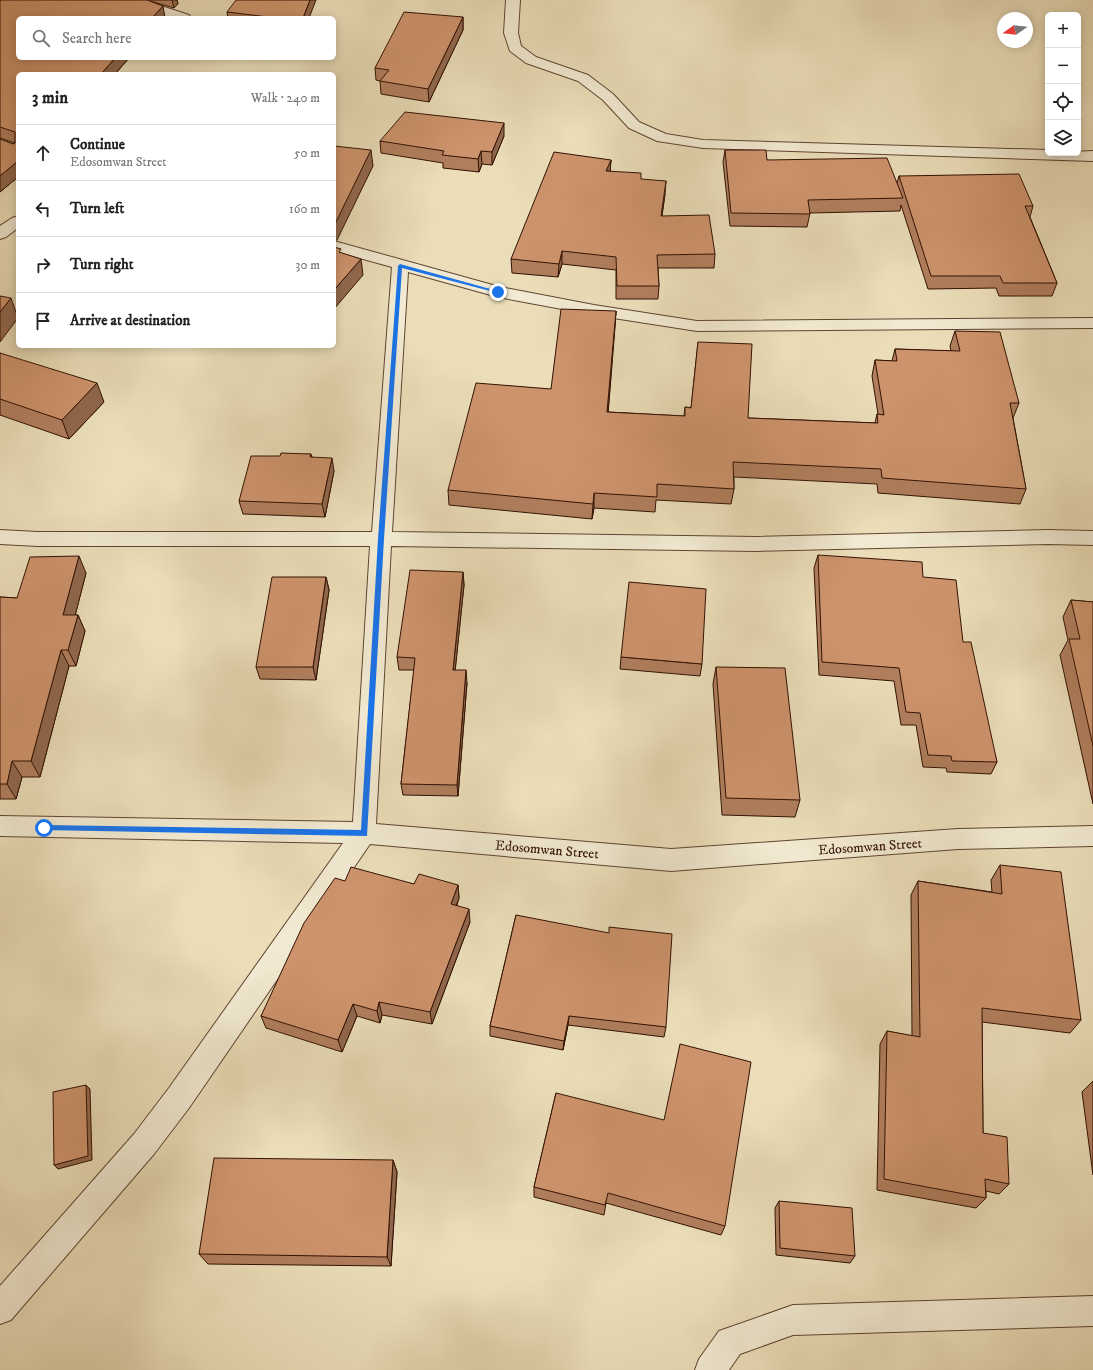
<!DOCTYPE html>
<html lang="en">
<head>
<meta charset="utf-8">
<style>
	:root { --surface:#fff; --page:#f6f6f6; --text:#222; --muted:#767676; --line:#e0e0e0 }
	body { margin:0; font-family:"IM FELL DW Pica",serif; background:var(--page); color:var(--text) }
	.controls { position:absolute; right:12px; top:12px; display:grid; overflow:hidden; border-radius:6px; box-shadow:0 2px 10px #0003 }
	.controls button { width:36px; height:36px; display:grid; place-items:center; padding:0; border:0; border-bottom:1px solid var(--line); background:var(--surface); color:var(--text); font:20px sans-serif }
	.compass { position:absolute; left:997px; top:12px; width:36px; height:36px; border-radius:50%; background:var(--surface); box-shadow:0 2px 10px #0003; rotate:256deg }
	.stop { position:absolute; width:12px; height:12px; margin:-9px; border:3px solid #1a73e8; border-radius:50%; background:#fff }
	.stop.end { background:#1a73e8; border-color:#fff; box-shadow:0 1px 4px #0008 }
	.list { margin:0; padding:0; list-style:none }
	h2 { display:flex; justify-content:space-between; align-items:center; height:52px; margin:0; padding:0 16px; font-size:17px }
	h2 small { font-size:13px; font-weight:400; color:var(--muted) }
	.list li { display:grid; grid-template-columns:26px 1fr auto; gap:12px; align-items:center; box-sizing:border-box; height:56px; padding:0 16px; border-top:1px solid var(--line) }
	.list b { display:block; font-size:15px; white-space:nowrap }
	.list p { margin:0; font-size:13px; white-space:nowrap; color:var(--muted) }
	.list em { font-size:13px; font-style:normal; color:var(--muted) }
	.icon { flex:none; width:22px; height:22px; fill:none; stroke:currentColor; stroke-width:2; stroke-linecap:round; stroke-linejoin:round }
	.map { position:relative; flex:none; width:1093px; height:1370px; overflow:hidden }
	.search { position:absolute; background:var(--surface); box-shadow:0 2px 10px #0003; left:16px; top:16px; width:320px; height:44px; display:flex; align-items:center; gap:10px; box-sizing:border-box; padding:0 14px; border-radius:6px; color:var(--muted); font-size:15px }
	.panel { position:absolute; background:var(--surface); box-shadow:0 2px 10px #0003; left:16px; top:72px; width:320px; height:276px; border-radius:6px }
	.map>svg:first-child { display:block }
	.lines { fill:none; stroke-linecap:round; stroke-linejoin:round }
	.street-casing { stroke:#604430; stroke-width:2 }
	.street { fill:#f1e9d1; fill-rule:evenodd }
	.wall { fill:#b07e5d; stroke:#321103 }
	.shaded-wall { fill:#90674c; stroke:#321103 }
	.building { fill:#cd936c; stroke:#321103 }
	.route { fill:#1a73e8 }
	.labels { text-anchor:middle; stroke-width:4; stroke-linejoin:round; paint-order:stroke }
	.street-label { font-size:14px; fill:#321103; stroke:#f1e9d1 }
</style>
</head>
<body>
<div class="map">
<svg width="1093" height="1370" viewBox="0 0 1093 1370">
	<rect width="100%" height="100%" fill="#eaddb8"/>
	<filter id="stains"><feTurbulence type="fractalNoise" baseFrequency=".005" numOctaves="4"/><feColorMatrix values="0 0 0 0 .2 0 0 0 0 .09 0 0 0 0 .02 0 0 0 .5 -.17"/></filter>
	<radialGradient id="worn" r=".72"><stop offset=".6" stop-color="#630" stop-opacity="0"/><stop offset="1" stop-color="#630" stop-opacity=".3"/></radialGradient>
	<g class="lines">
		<defs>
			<g id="street">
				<polygon points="106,0 135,0 152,3 189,15 191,18 171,18 149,10 108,3"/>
				<polygon points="506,0 520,0 518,33 521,46 536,57 588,75 613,94 639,122 666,134 703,140 1048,150 1048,153 1093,151 1093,161 703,148 657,141 629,128 603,100 578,81 526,63 510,51 504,33"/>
				<polygon points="18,216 18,228 6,237 0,239 0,226 12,218"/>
				<polygon points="334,241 500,287 594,305 697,321 1093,318 1093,328 697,331 594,315 498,297 408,272 392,532 756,537 1048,530 1093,531 1093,545 1048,544 756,551 391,546 376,824 671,849 958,829 1093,826 1093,846 958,849 671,871 370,844 189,1108 154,1154 11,1320 0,1324 0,1286 134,1134 169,1088 343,843 0,836 0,816 353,822 370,546 38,546 0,544 0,530 38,532 372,532 392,267 334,251"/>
				<polygon points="1093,1296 1093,1326 793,1335 740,1354 729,1370 695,1370 699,1359 719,1331 793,1305"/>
			</g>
		</defs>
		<use href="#street" class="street-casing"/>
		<use href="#street" class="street"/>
	</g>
	<g class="wall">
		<polygon points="0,0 177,0 178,4 174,8 150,1 166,18 18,58 129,58 115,74 18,74 18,177 0,192 0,139 13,144 15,143 0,138"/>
		<polygon points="227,12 309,18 228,18"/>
		<polygon points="463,17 463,30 429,102 381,94 380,81 376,80 375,68"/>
		<polygon points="504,136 492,165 482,164 479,172 443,168 443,163 381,153 380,141"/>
		<polygon points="725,150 767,160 897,183 899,176 1033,206 1030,217 1057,283 1052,296 999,296 996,288 928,289 901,205 900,211 810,213 807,227 730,226 723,162"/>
		<polygon points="611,160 610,171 641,179 665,194 662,216 715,254 714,268 658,268 659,286 658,299 616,299 616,270 562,264 558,277 512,273 511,259"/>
		<polygon points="616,311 608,412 684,416 685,407 691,408 698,342 748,418 875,423 877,414 878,414 872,376 875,360 892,361 895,349 951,351 950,346 955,331 1019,403 1013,418 1026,489 1020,504 878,493 877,484 734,477 734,489 731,504 656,500 655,512 594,508 592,519 449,505 448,490 551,389"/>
		<polygon points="0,353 104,402 69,439 0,415"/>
		<polygon points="311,454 312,457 334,471 325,517 243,514 239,501 280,456"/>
		<polygon points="818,555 963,642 997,762 991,774 947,772 946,768 923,767 916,725 901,725 894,681 819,675 814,568"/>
		<polygon points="463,572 464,585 455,670 467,683 458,796 403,795 401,784 414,670 399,670 397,657"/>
		<polygon points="86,573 75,615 78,615 85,631 76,666 69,666 40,777 22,777 16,799 0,799 0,597 17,598"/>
		<polygon points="326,577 329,590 316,680 260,679 256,667"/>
		<polygon points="1071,600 1093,602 1093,804 1060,655 1068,640 1063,617"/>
		<polygon points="621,657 702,664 700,676 620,669"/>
		<polygon points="716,667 800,800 795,817 722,815 713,684"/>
		<polygon points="1000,865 1081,1020 1070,1033 982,1022 983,1133 1009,1184 999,1194 986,1191 986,1198 976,1208 877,1190 880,1044 887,1031 912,1036 911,895 918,881 992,892 991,880"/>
		<polygon points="345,881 414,884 458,885 459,898 457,905 470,922 432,1024 382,1015 380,1023 357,1016 342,1052 266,1028 261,1016"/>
		<polygon points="516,915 666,1027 664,1037 568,1025 563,1050 490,1036 490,1026"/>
		<polygon points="1093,1081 1093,1175 1082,1092"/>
		<polygon points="556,1093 725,1226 721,1235 606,1203 604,1215 534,1197 534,1187"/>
		<polygon points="393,1160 397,1172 391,1266 208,1264 199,1254"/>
		<polygon points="779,1201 855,1256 850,1263 776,1255 775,1208"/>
	</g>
	<g class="shaded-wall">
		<polygon points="172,0 177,0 178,4 174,8"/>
		<polygon points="310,0 316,0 309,18 303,18"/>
		<polygon points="163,6 165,18 152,18"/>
		<polygon points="463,17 463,30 429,102 428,89"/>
		<polygon points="115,58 129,58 115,74 101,74"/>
		<polygon points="504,123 504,136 492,165 492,152"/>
		<polygon points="371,150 373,166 337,240 334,241 334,224"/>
		<polygon points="481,151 482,164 479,172 478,159"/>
		<polygon points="611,160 610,173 606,171"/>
		<polygon points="18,161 18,177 0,192 0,176"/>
		<polygon points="666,181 665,194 660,229 661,216"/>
		<polygon points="562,251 562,264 558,277 559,264"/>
		<polygon points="361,259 363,275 334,309 334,290"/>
		<polygon points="11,298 18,318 0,342 0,312"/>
		<polygon points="616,311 615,327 607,427 607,412"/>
		<polygon points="97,383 104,402 69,439 62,420"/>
		<polygon points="332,458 334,471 325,517 322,504"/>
		<polygon points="594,493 594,508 592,519 593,504"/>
		<polygon points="79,556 86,573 71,632 63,615"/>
		<polygon points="463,572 464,585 454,682 453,670"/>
		<polygon points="326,577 329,590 316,680 313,667"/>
		<polygon points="78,615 85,631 76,666 68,650"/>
		<polygon points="61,650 69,666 40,777 31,761"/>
		<polygon points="466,670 467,683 458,796 457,785"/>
		<polygon points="12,761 22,777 16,799 7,784"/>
		<polygon points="458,885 459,898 452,917 451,904"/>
		<polygon points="469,909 470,922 432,1024 430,1012"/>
		<polygon points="379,1002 382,1015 380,1023 377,1011"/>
		<polygon points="353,1004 357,1016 342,1052 338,1040"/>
		<polygon points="569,1016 568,1025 563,1050 564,1041"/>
		<polygon points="86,1085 90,1089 92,1160 58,1169 54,1165"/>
		<polygon points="393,1160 397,1172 391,1266 387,1257"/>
	</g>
	<g class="building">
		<polygon points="0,0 147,0 163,6 152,18 18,18 18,58 115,58 101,74 18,74 18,161 0,176 0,139 13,144 15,143 15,132 0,127"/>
		<polygon points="236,0 310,0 303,18 276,18 227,12"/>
		<polygon points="404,12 463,17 428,89 380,81 389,70 375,68"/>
		<polygon points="405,112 504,123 492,152 481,151 478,159 442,155 444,151 380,141"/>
		<polygon points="334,146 371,150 335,224 334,224"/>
		<polygon points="725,150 766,150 767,160 887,158 903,198 808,200 810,214 731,213"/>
		<polygon points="554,152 611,160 606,171 641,173 641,179 666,181 661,216 709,215 715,254 657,255 659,286 617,286 616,257 562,251 559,264 511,259"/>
		<polygon points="1019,174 1033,206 1025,206 1057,283 1003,283 1000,276 931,276 899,176"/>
		<polygon points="334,247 341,249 339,252 361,259 334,290"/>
		<polygon points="0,296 11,298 0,312"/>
		<polygon points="561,309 616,311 607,412 685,416 685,407 691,408 698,342 752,344 748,418 878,423 877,414 884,415 875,360 897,361 895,349 960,351 955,331 1000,332 1019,403 1010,403 1026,489 882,478 881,469 733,462 734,489 657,484 657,497 594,493 593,504 448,490 476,383 551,389"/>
		<polygon points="0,353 97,383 62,420 0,399"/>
		<polygon points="281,453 311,454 310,457 332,458 322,504 239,501 251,456 280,456"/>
		<polygon points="818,555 922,562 923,577 956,580 963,642 971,642 997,762 952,761 951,756 928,755 920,713 906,712 899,668 822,662"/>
		<polygon points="79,556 63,615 78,615 68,650 61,650 31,761 12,761 7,784 0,784 0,597 17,598 30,557"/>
		<polygon points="410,570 463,572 453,670 466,670 457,785 401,784 415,658 397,657"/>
		<polygon points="272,577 326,577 313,667 256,667"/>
		<polygon points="629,582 706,589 702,664 621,657"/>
		<polygon points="1071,600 1093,602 1093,746 1069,639 1080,639"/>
		<polygon points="716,667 785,668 800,800 726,798"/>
		<polygon points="1000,865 1061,872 1081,1020 982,1008 983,1133 1007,1137 1009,1184 985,1179 986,1198 884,1179 887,1031 920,1037 918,881 1002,894"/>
		<polygon points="351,867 414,884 419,874 458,885 451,904 469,909 430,1012 379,1002 377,1011 353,1004 338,1040 261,1016 304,923 335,878 345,881"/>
		<polygon points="516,915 609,933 609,927 672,934 666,1027 569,1016 564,1041 490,1026"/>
		<polygon points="680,1044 751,1062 725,1226 608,1193 605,1205 534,1187 556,1093 664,1120"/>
		<polygon points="86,1085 88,1156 54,1165 53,1092"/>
		<polygon points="214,1158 393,1160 387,1257 199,1254"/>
		<polygon points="779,1201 852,1208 855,1256 780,1248"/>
	</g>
	<polygon class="route" points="400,264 501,292 498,293 402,268 384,539 367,836 42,830 42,826 44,825 361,830 378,539 398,266"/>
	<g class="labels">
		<g class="street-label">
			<text transform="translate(870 846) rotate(-4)" y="5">Edosomwan Street</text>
			<text transform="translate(547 849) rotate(5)" y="5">Edosomwan Street</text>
		</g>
	</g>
	<rect width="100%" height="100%" filter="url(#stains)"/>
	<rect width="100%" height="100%" fill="url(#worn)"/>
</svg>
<div class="controls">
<button>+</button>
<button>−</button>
<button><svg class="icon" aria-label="locate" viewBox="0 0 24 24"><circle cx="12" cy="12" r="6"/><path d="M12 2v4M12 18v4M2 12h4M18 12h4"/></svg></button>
<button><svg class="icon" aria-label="layers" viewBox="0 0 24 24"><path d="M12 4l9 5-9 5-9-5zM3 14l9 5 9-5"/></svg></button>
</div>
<svg class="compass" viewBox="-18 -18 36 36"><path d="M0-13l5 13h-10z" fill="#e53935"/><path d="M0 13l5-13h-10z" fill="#767676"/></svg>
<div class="stop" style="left:44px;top:828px"></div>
<div class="stop end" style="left:498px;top:292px"></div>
<div class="search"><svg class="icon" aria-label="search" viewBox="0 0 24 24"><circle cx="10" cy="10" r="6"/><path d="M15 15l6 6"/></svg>Search here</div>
<section class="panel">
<h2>3 min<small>Walk · 240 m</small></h2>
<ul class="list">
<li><svg class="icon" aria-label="ahead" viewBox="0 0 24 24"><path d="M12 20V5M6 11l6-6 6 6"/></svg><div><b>Continue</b><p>Edosomwan Street</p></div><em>50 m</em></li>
<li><svg class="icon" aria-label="left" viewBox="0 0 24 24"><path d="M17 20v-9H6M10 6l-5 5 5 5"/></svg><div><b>Turn left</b></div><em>160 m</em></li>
<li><svg class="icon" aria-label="right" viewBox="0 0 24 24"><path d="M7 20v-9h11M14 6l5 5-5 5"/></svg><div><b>Turn right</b></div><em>30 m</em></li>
<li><svg class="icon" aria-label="arrive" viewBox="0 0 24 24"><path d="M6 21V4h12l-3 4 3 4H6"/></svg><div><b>Arrive at destination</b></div></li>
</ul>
</section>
</div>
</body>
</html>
